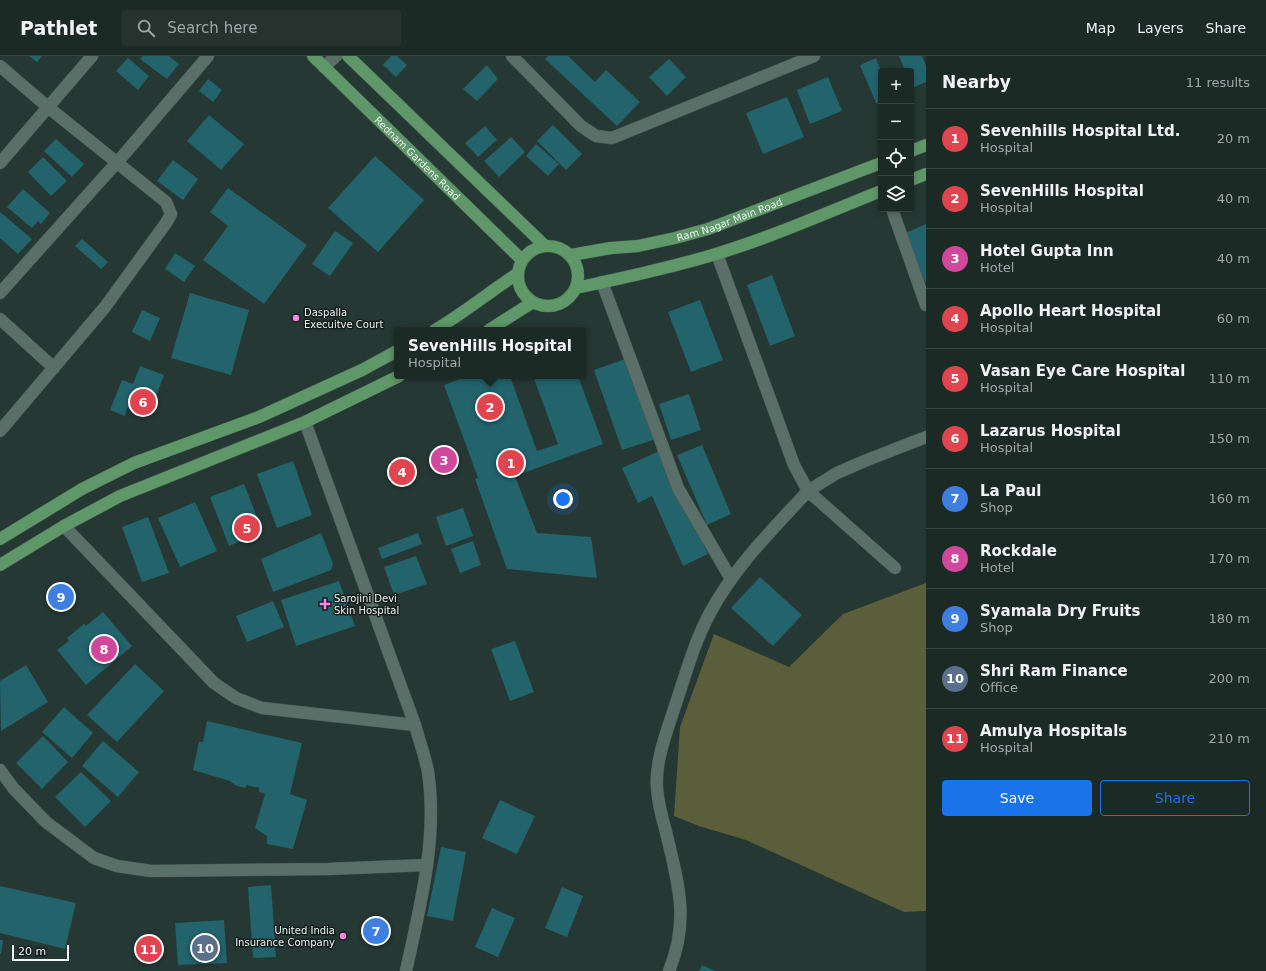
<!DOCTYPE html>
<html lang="en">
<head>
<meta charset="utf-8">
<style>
	:root { --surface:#1c2a26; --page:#25322e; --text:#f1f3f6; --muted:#a0a7a7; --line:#3a4643; --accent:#1a73e8 }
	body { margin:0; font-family:"DejaVu Sans",sans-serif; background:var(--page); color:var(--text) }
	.controls { position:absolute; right:12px; top:12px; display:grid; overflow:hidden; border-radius:4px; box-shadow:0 2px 6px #0003 }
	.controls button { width:36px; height:36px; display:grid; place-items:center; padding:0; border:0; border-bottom:1px solid var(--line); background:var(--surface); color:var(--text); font:20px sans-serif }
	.scale { position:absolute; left:12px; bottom:10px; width:57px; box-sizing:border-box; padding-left:4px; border:2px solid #eaf5f2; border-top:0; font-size:11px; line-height:14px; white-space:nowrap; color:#eaf5f2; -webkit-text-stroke:3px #151d1b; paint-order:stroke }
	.you { position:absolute; left:563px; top:443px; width:14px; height:14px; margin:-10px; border:3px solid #fff; border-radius:50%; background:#1a73e8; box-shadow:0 0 0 6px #1a73e833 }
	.badge { display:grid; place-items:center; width:26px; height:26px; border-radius:50%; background:var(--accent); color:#fff; font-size:13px; font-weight:700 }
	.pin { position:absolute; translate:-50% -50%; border:2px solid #fff; box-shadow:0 1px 4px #0006 }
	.popup { position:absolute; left:394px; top:271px; width:192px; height:52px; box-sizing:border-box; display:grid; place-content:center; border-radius:4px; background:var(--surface); filter:drop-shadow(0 1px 3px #0005); font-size:13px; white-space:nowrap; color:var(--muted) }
	.popup b { font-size:15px; color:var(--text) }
	.popup::after { content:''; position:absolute; left:50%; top:100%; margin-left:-8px; border:8px solid transparent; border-top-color:var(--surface) }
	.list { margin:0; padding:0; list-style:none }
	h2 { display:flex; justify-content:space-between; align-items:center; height:52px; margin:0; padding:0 16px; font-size:17px }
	h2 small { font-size:13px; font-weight:400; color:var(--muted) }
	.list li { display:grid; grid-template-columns:26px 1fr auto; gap:12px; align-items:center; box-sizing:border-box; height:60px; padding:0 16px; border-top:1px solid var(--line) }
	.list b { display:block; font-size:15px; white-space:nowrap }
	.list p { margin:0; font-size:13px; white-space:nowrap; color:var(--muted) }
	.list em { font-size:13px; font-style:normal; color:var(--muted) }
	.actions { display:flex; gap:8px; padding:12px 16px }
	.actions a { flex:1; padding:9px 0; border:1px solid var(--accent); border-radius:4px; text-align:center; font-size:14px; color:var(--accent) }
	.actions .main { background:var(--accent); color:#fff }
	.icon { flex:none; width:22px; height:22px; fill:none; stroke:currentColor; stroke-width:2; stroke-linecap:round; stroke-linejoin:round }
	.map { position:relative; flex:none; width:926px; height:915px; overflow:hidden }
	header { display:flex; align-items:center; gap:24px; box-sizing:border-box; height:56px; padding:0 20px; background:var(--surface); border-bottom:1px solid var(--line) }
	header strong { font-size:19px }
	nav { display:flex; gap:22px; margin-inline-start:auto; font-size:14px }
	.search { width:280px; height:36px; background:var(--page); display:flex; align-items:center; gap:10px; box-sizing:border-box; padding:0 14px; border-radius:4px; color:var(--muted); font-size:15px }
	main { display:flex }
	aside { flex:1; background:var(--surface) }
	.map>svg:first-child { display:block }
	.green { fill:#5a5e3a }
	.building { fill:#22636c }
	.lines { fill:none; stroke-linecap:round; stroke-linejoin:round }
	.minor-casing { stroke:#475753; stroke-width:13 }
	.major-casing { stroke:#475753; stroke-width:13 }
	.minor { stroke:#5b6f69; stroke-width:12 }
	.major { stroke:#5f9868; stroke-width:12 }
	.poi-dot { fill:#fb86e4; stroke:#151d1b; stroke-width:1.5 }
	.labels { text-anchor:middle; stroke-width:3; stroke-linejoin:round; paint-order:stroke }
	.street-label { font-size:10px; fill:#eaf5f2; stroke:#151d1b }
	.poi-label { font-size:10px; fill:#eaf5f2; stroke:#151d1b; text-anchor:start }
</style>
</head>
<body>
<header>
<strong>Pathlet</strong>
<div class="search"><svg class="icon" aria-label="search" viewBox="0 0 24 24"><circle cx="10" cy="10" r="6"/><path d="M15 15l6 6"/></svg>Search here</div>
<nav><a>Map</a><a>Layers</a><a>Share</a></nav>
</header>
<main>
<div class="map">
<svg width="926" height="915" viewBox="0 0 926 915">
	<rect width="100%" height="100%" fill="#263833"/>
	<polygon class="green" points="926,527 926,855 904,856 746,784 699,770 674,760 680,671 714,578 789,611 843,558"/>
	<g class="building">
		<polygon points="29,0 42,0 37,6"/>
		<polygon points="143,0 169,0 179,8 167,23 140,3"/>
		<polygon points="391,0 397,0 407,9 396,21 383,9"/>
		<polygon points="548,0 568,0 595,26 606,14 640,46 617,70 545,3"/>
		<polygon points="899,0 922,0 926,10 926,26 912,32 911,15 905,15"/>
		<polygon points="128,2 149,20 138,34 116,15"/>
		<polygon points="876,2 881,15 881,45 876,47 860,9"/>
		<polygon points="669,3 686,21 667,40 649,21"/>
		<polygon points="487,9 498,23 477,45 463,33"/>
		<polygon points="828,21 842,55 810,68 797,34"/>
		<polygon points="208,23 222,34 213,46 199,35"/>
		<polygon points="787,41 804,81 763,98 746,57"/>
		<polygon points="209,59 244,88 221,114 187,85"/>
		<polygon points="553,69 582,98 566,114 537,85"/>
		<polygon points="485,70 497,84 478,101 465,87"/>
		<polygon points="511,81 525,96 499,121 484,105"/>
		<polygon points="56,83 84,108 72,121 44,95"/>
		<polygon points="536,88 559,108 548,120 526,100"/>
		<polygon points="375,100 424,144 378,196 328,152"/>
		<polygon points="43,101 67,125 51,140 28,116"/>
		<polygon points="173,104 198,123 183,144 157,125"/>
		<polygon points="228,132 307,189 264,248 203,204 228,170 210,156"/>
		<polygon points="23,133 50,157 41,168 38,165 32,172 7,151"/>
		<polygon points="0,156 32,183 18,198 0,182"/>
		<polygon points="926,168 926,228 903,178"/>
		<polygon points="335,175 353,187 330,220 312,208"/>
		<polygon points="82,183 108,206 101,213 75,190"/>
		<polygon points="175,197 195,210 184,226 165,213"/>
		<polygon points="772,219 795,280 770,290 747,229"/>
		<polygon points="190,237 249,254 231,319 171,302"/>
		<polygon points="700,244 723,304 691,316 668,256"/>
		<polygon points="142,254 160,262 150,285 132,276"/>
		<polygon points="628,302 656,383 622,394 594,314"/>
		<polygon points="140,310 164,319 151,354 143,351 141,357 127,352 125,360 110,354 122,324 133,328"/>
		<polygon points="468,320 510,320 537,395 558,388 533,320 578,320 603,388 515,420 537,477 591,481 597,522 507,513 475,423 478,422 444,329"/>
		<polygon points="689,338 701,374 671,384 659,348"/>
		<polygon points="702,389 731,458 707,469 677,399"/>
		<polygon points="659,395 708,498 683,510 652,440 638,447 622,412"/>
		<polygon points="293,405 312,459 277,472 257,418"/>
		<polygon points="244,428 263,476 229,490 210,441"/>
		<polygon points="195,446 217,495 180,511 158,462"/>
		<polygon points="463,452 473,480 446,490 436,461"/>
		<polygon points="148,461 169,517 142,526 122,471"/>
		<polygon points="321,477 333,508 331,514 273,536 261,503"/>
		<polygon points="418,477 422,488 382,503 378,492"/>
		<polygon points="473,485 481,509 460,517 451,493"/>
		<polygon points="416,500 427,528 394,539 384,511"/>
		<polygon points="760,521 802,559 773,590 731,552"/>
		<polygon points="339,525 355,570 296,590 281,544"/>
		<polygon points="273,545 284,571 247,586 236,560"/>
		<polygon points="103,556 132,590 86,629 57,594 69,585 67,582 84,568 86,570"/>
		<polygon points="515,585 534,636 510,645 491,593"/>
		<polygon points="135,608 164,635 117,686 87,659"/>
		<polygon points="26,609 48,646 1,675 0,625"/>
		<polygon points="64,651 93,677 72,702 42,676"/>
		<polygon points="207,665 302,687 290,738 307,744 293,793 267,788 267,780 255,772 265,738 259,736 259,732 247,729 245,732 235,729 230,725 193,714 199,686 203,686"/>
		<polygon points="43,680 68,706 42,733 16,707"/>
		<polygon points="103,685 139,716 118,741 82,710"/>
		<polygon points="81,716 111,745 85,771 55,741"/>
		<polygon points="500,744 535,760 517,798 482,782"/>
		<polygon points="441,791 466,796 453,865 427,860"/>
		<polygon points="271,829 276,901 253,902 248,831"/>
		<polygon points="0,830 76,847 65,893 0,877"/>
		<polygon points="562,831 583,840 567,881 545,872"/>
		<polygon points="492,852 515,862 498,901 475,891"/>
		<polygon points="224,864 227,907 178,909 175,867"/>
		<polygon points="0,884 3,884 1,898 0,898"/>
		<polygon points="702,909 715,915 699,915"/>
	</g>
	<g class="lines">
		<defs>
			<g id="minor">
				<polyline points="512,0 581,70 596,80 612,82 814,0"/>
				<polyline points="0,10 49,52 166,146 171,158 166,167 105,251 0,375"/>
				<polyline points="324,11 336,0"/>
				<polyline points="0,107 92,0"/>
				<polyline points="892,153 926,249"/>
				<polyline points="717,198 794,409 808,435 837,417 867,404 926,381"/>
				<polyline points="602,226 678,432 731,523"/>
				<polyline points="0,237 127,95 208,0"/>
				<polyline points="0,263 54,312"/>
				<path d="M 305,366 L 415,669 C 419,684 425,700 428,716 C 438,783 420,850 406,915"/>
				<polyline points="64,470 214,627 236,642 262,652 415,669"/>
				<polyline points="0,714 14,733 46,766 94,802 117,810 151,815 328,813 427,809"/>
				<path d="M 669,915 C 690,864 678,827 666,776 C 662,762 658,747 657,732 C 655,706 666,678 674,653 C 685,621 694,586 710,557 C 735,510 773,473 808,435 L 895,512"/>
			</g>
			<g id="major">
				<path id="s1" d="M 313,0 L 522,204"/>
				<polyline points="348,0 544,189"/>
				<polyline points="911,95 926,89"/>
				<polyline points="911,124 926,118"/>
				<circle cx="548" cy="220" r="30"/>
				<path id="s2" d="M 571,199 L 611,192 L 638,190 L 675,182 L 708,173 L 881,107"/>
				<path d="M 576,232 C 623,222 670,212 716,198 C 772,181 826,157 881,135"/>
				<path d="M 435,274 C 464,257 489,236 517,218"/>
				<polyline points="489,274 533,246"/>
				<polyline points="0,483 82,433 134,407 259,361 362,314 397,295"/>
				<polyline points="0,509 64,470 120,440 305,366 399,320"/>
			</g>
		</defs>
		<use href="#minor" class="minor-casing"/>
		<use href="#major" class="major-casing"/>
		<use href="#minor" class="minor"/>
		<use href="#major" class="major"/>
	</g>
	<g class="poi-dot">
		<circle cx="296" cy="262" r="4"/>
		<path d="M323 542h4v4h4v4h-4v4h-4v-4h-4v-4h4z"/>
		<circle cx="343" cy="880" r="4"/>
	</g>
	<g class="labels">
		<g class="street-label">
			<text dy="4" stroke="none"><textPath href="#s1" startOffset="146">Rednam Gardens Road</textPath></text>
			<text dy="4" stroke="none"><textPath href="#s2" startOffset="163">Ram Nagar Main Road</textPath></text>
		</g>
		<g class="poi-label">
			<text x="304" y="260">Daspalla<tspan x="304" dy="12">Execuitve Court</tspan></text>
			<text x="334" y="546">Sarojini Devi<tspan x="334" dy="12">Skin Hospital</tspan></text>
			<text x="335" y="878" text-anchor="end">United India<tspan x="335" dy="12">Insurance Company</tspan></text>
		</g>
	</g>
</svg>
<div class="controls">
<button>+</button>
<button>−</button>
<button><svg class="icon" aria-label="locate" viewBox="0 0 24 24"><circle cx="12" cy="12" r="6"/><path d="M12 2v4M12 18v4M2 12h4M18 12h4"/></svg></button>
<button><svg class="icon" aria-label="layers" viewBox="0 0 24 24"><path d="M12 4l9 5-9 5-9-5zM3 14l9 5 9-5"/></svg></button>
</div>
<div class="scale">20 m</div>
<div class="you"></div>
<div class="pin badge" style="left:511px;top:407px;background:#e0444e">1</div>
<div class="pin badge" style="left:490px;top:351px;background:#e0444e">2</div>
<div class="popup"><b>SevenHills Hospital</b>Hospital</div>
<div class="pin badge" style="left:444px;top:404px;background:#d1479c">3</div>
<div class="pin badge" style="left:402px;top:416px;background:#e0444e">4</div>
<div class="pin badge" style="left:247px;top:472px;background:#e0444e">5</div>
<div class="pin badge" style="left:143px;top:346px;background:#e0444e">6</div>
<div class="pin badge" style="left:376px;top:875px;background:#3f7fe0">7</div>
<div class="pin badge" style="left:104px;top:593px;background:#d1479c">8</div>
<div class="pin badge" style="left:61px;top:541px;background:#3f7fe0">9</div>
<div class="pin badge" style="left:205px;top:892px;background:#5c6f8a">10</div>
<div class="pin badge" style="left:149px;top:893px;background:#e0444e">11</div>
</div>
<aside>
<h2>Nearby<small>11 results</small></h2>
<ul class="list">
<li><span class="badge" style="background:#e0444e">1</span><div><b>Sevenhills Hospital Ltd.</b><p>Hospital</p></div><em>20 m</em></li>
<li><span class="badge" style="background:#e0444e">2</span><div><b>SevenHills Hospital</b><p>Hospital</p></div><em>40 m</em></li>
<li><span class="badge" style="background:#d1479c">3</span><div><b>Hotel Gupta Inn</b><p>Hotel</p></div><em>40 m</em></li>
<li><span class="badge" style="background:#e0444e">4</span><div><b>Apollo Heart Hospital</b><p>Hospital</p></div><em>60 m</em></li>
<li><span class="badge" style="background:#e0444e">5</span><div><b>Vasan Eye Care Hospital</b><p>Hospital</p></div><em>110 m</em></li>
<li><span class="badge" style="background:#e0444e">6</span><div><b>Lazarus Hospital</b><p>Hospital</p></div><em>150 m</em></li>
<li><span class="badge" style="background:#3f7fe0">7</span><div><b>La Paul</b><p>Shop</p></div><em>160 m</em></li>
<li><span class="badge" style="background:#d1479c">8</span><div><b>Rockdale</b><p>Hotel</p></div><em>170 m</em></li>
<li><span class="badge" style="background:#3f7fe0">9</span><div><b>Syamala Dry Fruits</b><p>Shop</p></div><em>180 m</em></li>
<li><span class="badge" style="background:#5c6f8a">10</span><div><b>Shri Ram Finance</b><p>Office</p></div><em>200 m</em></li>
<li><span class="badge" style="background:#e0444e">11</span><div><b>Amulya Hospitals</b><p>Hospital</p></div><em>210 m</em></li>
</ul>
<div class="actions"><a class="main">Save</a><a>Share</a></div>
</aside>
</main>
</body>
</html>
